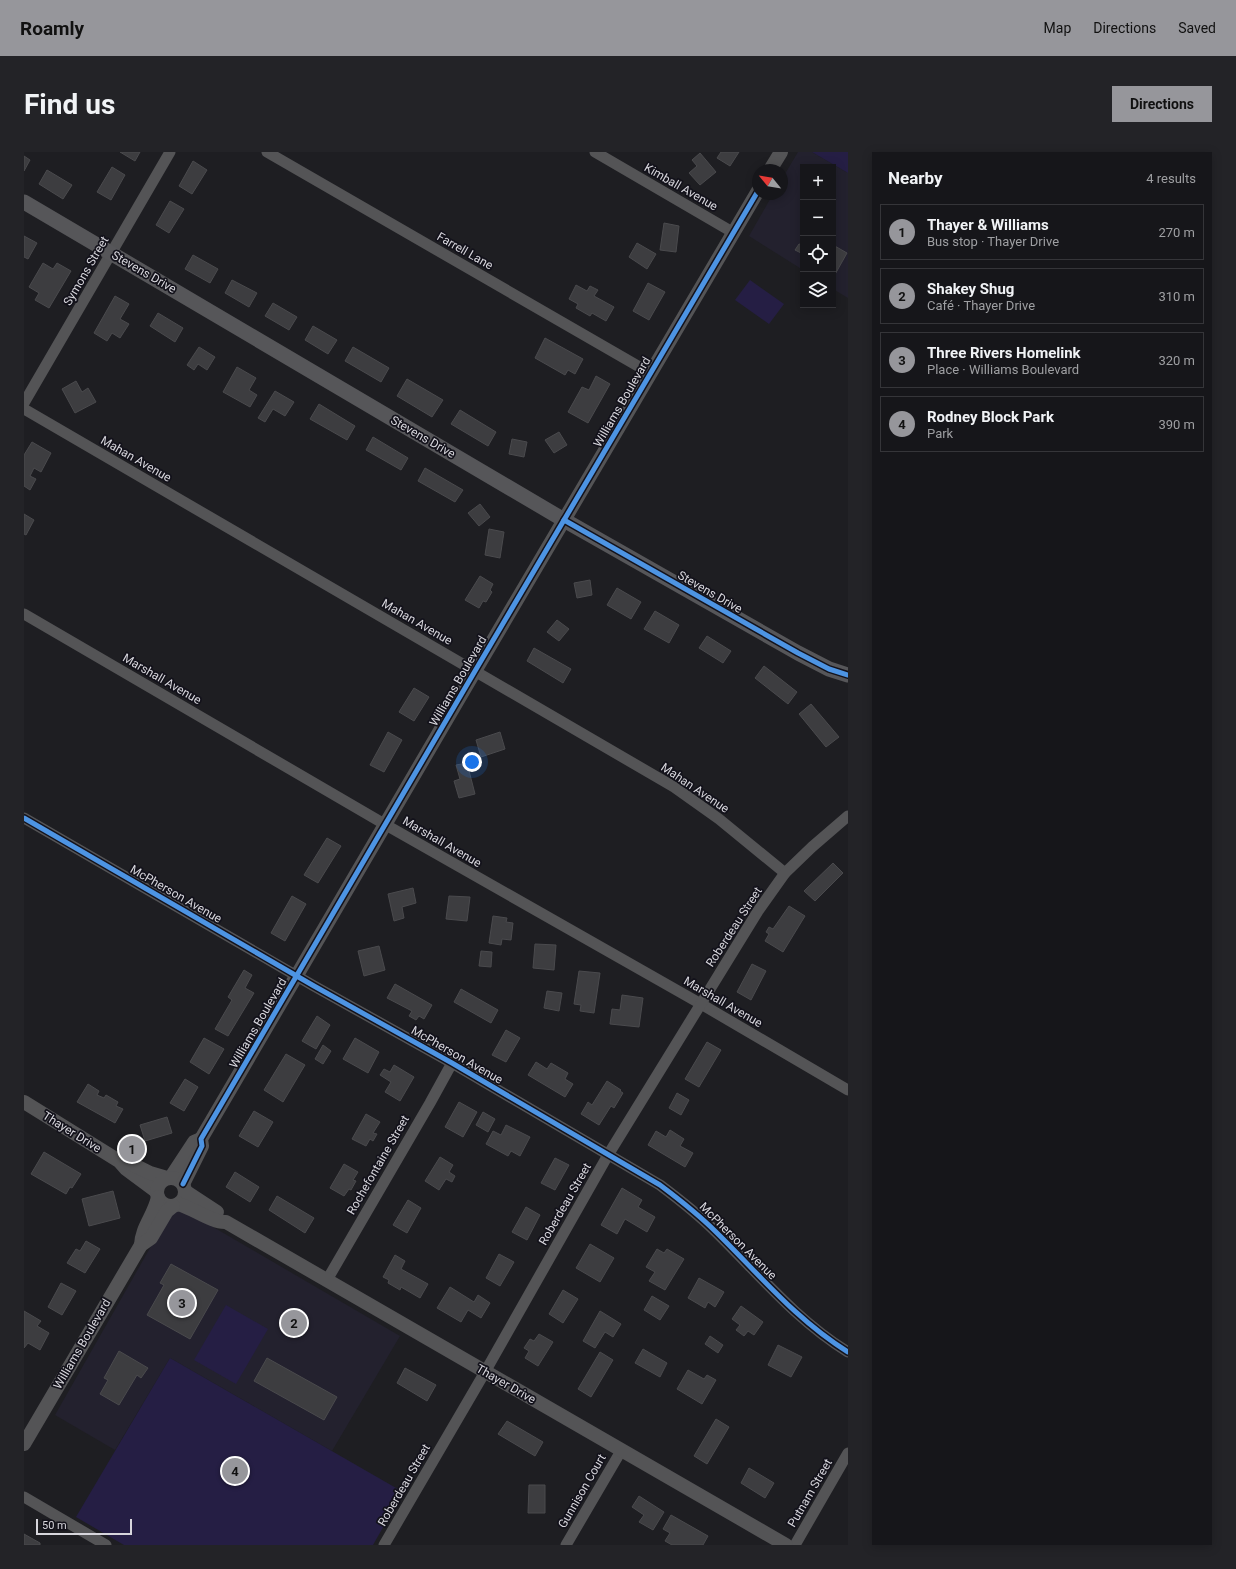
<!DOCTYPE html>
<html lang="en">
<head>
<meta charset="utf-8">
<style>
	:root { --surface:#16161a; --page:#232327; --text:#f1f3f6; --muted:#9e9fa2; --line:#353539; --accent:#96969b }
	body { margin:0; font-family:Roboto,sans-serif; background:var(--page); color:var(--text) }
	.controls { position:absolute; right:12px; top:12px; display:grid; overflow:hidden; border-radius:0px; box-shadow:0 2px 10px #0003 }
	.controls button { width:36px; height:36px; display:grid; place-items:center; padding:0; border:0; border-bottom:1px solid var(--line); background:var(--surface); color:var(--text); font:20px sans-serif }
	.compass { position:absolute; left:728px; top:12px; width:36px; height:36px; border-radius:50%; background:var(--surface); box-shadow:0 2px 10px #0003; rotate:300deg }
	.scale { position:absolute; left:12px; bottom:10px; width:96px; box-sizing:border-box; padding-left:4px; border:2px solid #d7d6dc; border-top:0; font-size:11px; line-height:14px; white-space:nowrap; color:#d7d6dc; -webkit-text-stroke:3px #13121b; paint-order:stroke }
	.you { position:absolute; left:448px; top:610px; width:14px; height:14px; margin:-10px; border:3px solid #fff; border-radius:50%; background:#1a73e8; box-shadow:0 0 0 6px #1a73e833 }
	.badge { display:grid; place-items:center; width:26px; height:26px; border-radius:50%; background:var(--accent); color:#111; font-size:13px; font-weight:700 }
	.pin { position:absolute; translate:-50% -50%; border:2px solid #fff; box-shadow:0 1px 4px #0006 }
	.list { margin:0; padding:0; list-style:none }
	h2 { display:flex; justify-content:space-between; align-items:center; height:52px; margin:0; padding:0 16px; font-size:17px }
	h2 small { font-size:13px; font-weight:400; color:var(--muted) }
	.list li { display:grid; grid-template-columns:26px 1fr auto; gap:12px; align-items:center; box-sizing:border-box; height:56px; margin:0 8px 8px; padding:0 8px; border:1px solid var(--line); border-radius:0px }
	.list b { display:block; font-size:15px; white-space:nowrap }
	.list p { margin:0; font-size:13px; white-space:nowrap; color:var(--muted) }
	.list em { font-size:13px; font-style:normal; color:var(--muted) }
	.icon { flex:none; width:22px; height:22px; fill:none; stroke:currentColor; stroke-width:2; stroke-linecap:round; stroke-linejoin:round }
	.map { position:relative; flex:none; width:824px; height:1393px; overflow:hidden; border-radius:0px }
	header { display:flex; align-items:center; gap:24px; box-sizing:border-box; height:56px; padding:0 20px; background:var(--accent); color:#111 }
	header strong { font-size:19px }
	nav { display:flex; gap:22px; margin-inline-start:auto; font-size:14px }
	.intro { display:flex; align-items:center; justify-content:space-between; box-sizing:border-box; height:96px; padding:0 24px }
	h1 { margin:0; font-size:28px }
	.button { padding:10px 18px; border-radius:0px; background:var(--accent); color:#111; font-size:14px; font-weight:700 }
	main { display:flex; gap:24px; padding:0 24px }
	aside { flex:1; background:var(--surface); border-radius:0px; box-shadow:0 2px 10px #0003 }
	.map>svg:first-child { display:block }
	.built { fill:#23212e }
	.green { fill:#251e44 }
	.building { fill:#3d3d40; stroke:#4a4a4d }
	.lines { fill:none; stroke-linecap:round; stroke-linejoin:round }
	.minor { stroke:#545456; stroke-width:11 }
	.tertiary { stroke:#545456; stroke-width:14 }
	.secondary { stroke:#565659; stroke-width:15 }
	.cycleway-casing { stroke:#13121b; stroke-width:8 }
	.cycleway { stroke:#4d94e3; stroke-width:5 }
	.labels { text-anchor:middle; stroke-width:3.5; stroke-linejoin:round; paint-order:stroke }
	.street-label { font-size:12px; fill:#d7d6dc; stroke:#13121b }
</style>
</head>
<body>
<header>
<strong>Roamly</strong>
<nav><a>Map</a><a>Directions</a><a>Saved</a></nav>
</header>
<div class="intro"><h1>Find us</h1><a class="button">Directions</a></div>
<main>
<div class="map">
<svg width="824" height="1393" viewBox="0 0 824 1393">
	<rect width="100%" height="100%" fill="#1e1e22"/>
	<g class="built">
		<polygon points="774,0 788,0 824,21 824,146 809,137 809,15 779,15 779,118 725,84 749,42 758,42 758,27"/>
		<polygon points="152,1056 184,1072 376,1184 308,1299 146,1206 91,1298 31,1263 130,1089"/>
	</g>
	<g class="green">
		<polygon points="788,0 824,0 824,21"/>
		<polygon points="726,128 760,152 745,172 711,148"/>
		<polygon points="202,1153 244,1177 212,1232 170,1208"/>
		<polygon points="146,1206 379,1340 349,1393 100,1393 52,1365"/>
	</g>
	<g class="building">
		<polygon points="96,0 116,0 111,9"/>
		<polygon points="697,0 715,0 706,14 693,6"/>
		<polygon points="676,1 692,20 676,33 665,21 673,14 668,8"/>
		<polygon points="0,4 6,8 0,19"/>
		<polygon points="169,9 183,18 168,42 155,34"/>
		<polygon points="88,15 101,23 87,48 73,40"/>
		<polygon points="23,18 48,33 39,47 15,32"/>
		<polygon points="146,49 160,57 145,81 132,73"/>
		<polygon points="640,71 655,74 652,100 636,98"/>
		<polygon points="0,84 13,91 4,107 0,105"/>
		<polygon points="613,91 632,102 623,117 605,105"/>
		<polygon points="775,92 779,93 779,102 771,98"/>
		<polygon points="809,93 823,101 809,126"/>
		<polygon points="169,103 194,117 186,131 161,117"/>
		<polygon points="19,111 29,117 33,111 47,119 25,156 11,148 15,141 5,135"/>
		<polygon points="208,128 233,141 225,155 201,141"/>
		<polygon points="624,131 641,140 625,168 609,159"/>
		<polygon points="552,133 563,139 566,134 574,138 570,144 590,155 582,169 568,161 566,164 552,156 554,152 545,147"/>
		<polygon points="91,144 105,152 96,167 105,172 96,186 88,181 83,189 70,181"/>
		<polygon points="249,151 273,165 265,178 241,164"/>
		<polygon points="134,161 159,176 151,190 126,174"/>
		<polygon points="289,174 313,188 304,202 281,188"/>
		<polygon points="521,186 559,207 551,222 544,218 541,223 511,206"/>
		<polygon points="175,195 191,205 183,218 174,212 170,218 163,213"/>
		<polygon points="329,195 365,216 357,230 321,209"/>
		<polygon points="213,215 232,226 225,238 233,243 226,255 199,240"/>
		<polygon points="572,224 586,232 564,271 544,260 558,235 565,238"/>
		<polygon points="383,227 419,248 408,265 373,244"/>
		<polygon points="52,229 58,240 64,236 72,250 51,261 38,237"/>
		<polygon points="251,239 270,250 261,264 249,257 241,270 234,266"/>
		<polygon points="295,252 331,274 323,288 286,267"/>
		<polygon points="436,258 472,280 464,294 427,272"/>
		<polygon points="535,280 543,293 530,301 521,288"/>
		<polygon points="349,285 384,306 377,318 342,298"/>
		<polygon points="488,287 503,290 500,305 485,302"/>
		<polygon points="8,290 27,301 17,320 10,316 6,324 12,327 6,338 0,334 0,303"/>
		<polygon points="401,316 439,338 431,350 394,329"/>
		<polygon points="456,352 466,365 455,374 444,361"/>
		<polygon points="0,362 10,368 2,383 0,382"/>
		<polygon points="465,377 480,380 476,406 461,403"/>
		<polygon points="456,424 469,432 466,438 468,440 462,450 459,449 455,456 441,448"/>
		<polygon points="566,428 568,443 553,446 550,431"/>
		<polygon points="593,436 617,450 607,467 583,453"/>
		<polygon points="631,459 655,473 645,491 620,477"/>
		<polygon points="533,468 545,477 535,489 523,480"/>
		<polygon points="683,484 707,499 699,511 675,496"/>
		<polygon points="510,496 547,517 539,531 503,509"/>
		<polygon points="740,514 773,540 764,552 731,526"/>
		<polygon points="390,536 405,545 390,569 375,560"/>
		<polygon points="787,552 815,585 802,595 775,562"/>
		<polygon points="364,580 378,588 360,620 346,613"/>
		<polygon points="476,580 481,597 457,605 452,588"/>
		<polygon points="443,611 451,642 435,646 430,629 436,627 432,613"/>
		<polygon points="303,686 317,694 294,731 280,723"/>
		<polygon points="809,711 819,721 791,749 780,739"/>
		<polygon points="389,736 392,751 378,755 380,766 370,769 364,742"/>
		<polygon points="268,744 282,752 261,789 247,781"/>
		<polygon points="425,744 446,745 443,769 422,767"/>
		<polygon points="765,754 781,764 759,800 741,789 745,782 742,780 745,775 749,777"/>
		<polygon points="469,764 483,766 482,770 489,771 487,788 478,787 477,793 465,791"/>
		<polygon points="511,792 532,793 530,818 509,816"/>
		<polygon points="355,794 361,818 340,824 334,799"/>
		<polygon points="457,799 468,800 467,815 455,814"/>
		<polygon points="728,812 742,819 727,848 713,840"/>
		<polygon points="220,818 228,823 221,836 230,841 204,884 191,877 208,848 204,845"/>
		<polygon points="555,819 576,821 570,861 556,859 557,853 550,852"/>
		<polygon points="371,832 408,853 400,867 395,864 392,868 385,864 388,859 363,846"/>
		<polygon points="437,837 474,858 467,871 430,850"/>
		<polygon points="523,839 538,841 535,859 520,856"/>
		<polygon points="598,843 619,846 615,875 586,872 588,857 596,858"/>
		<polygon points="293,864 306,873 292,897 278,889"/>
		<polygon points="482,878 496,886 482,910 468,903"/>
		<polygon points="180,886 200,897 185,922 166,910"/>
		<polygon points="331,886 355,900 344,921 319,907"/>
		<polygon points="683,890 697,898 675,935 661,927"/>
		<polygon points="299,893 307,899 299,912 291,907"/>
		<polygon points="262,902 281,913 259,950 240,938"/>
		<polygon points="512,910 523,917 527,911 544,921 541,927 549,932 541,945 504,923"/>
		<polygon points="370,913 390,925 376,949 361,940 367,930 356,923 360,917 366,920"/>
		<polygon points="161,927 174,935 160,959 146,951"/>
		<polygon points="583,929 597,938 596,939 599,941 590,956 587,954 575,973 557,962 564,950 568,953"/>
		<polygon points="64,932 75,939 73,943 80,946 82,943 94,950 92,954 99,957 91,971 53,950"/>
		<polygon points="653,941 665,948 657,963 645,956"/>
		<polygon points="435,950 453,960 439,985 421,975"/>
		<polygon points="230,959 249,970 234,995 215,984"/>
		<polygon points="459,960 471,967 464,980 452,973"/>
		<polygon points="342,962 356,970 349,981 353,982 349,989 346,987 342,994 328,987"/>
		<polygon points="143,965 148,981 121,989 116,973"/>
		<polygon points="482,973 506,985 496,1004 487,999 484,1004 462,992 469,979 477,983"/>
		<polygon points="646,978 660,987 656,994 669,1001 661,1015 624,993 632,979 642,985"/>
		<polygon points="20,1000 57,1022 48,1036 46,1035 42,1042 7,1022"/>
		<polygon points="416,1005 429,1013 425,1020 431,1024 428,1030 422,1027 415,1038 401,1029"/>
		<polygon points="531,1006 545,1013 531,1038 517,1031"/>
		<polygon points="320,1012 334,1020 329,1028 332,1029 327,1038 325,1037 320,1044 306,1036"/>
		<polygon points="211,1020 235,1035 226,1050 202,1035"/>
		<polygon points="598,1036 618,1048 614,1055 631,1065 623,1080 601,1067 593,1082 577,1073"/>
		<polygon points="89,1039 96,1066 65,1074 58,1047"/>
		<polygon points="253,1044 290,1066 281,1081 245,1058"/>
		<polygon points="384,1048 397,1056 383,1081 369,1073"/>
		<polygon points="502,1055 516,1063 503,1088 488,1080"/>
		<polygon points="62,1089 76,1097 61,1121 43,1111 52,1097 56,1099"/>
		<polygon points="566,1092 590,1106 576,1130 552,1116"/>
		<polygon points="633,1097 640,1101 643,1097 660,1107 641,1138 625,1129 631,1120 622,1115"/>
		<polygon points="475,1102 490,1110 476,1134 462,1126"/>
		<polygon points="371,1103 381,1109 377,1117 404,1132 396,1146 377,1135 376,1138 364,1131 365,1128 359,1125"/>
		<polygon points="147,1112 194,1138 166,1187 123,1163 140,1133 136,1131"/>
		<polygon points="675,1126 700,1140 691,1155 684,1150 681,1156 664,1146"/>
		<polygon points="37,1131 52,1139 38,1163 24,1155"/>
		<polygon points="426,1135 450,1150 454,1143 466,1151 457,1166 444,1158 437,1170 413,1156"/>
		<polygon points="539,1138 554,1147 539,1171 525,1162"/>
		<polygon points="628,1144 645,1154 636,1168 620,1158"/>
		<polygon points="717,1154 739,1170 730,1183 724,1179 720,1184 712,1178 716,1173 708,1167"/>
		<polygon points="0,1159 17,1169 13,1174 25,1181 16,1198 4,1191 0,1196"/>
		<polygon points="576,1159 597,1172 589,1185 581,1180 571,1196 559,1189"/>
		<polygon points="271,1164 276,1167 269,1177 265,1175"/>
		<polygon points="515,1182 529,1190 514,1214 501,1206 505,1199 500,1196 506,1187 510,1189"/>
		<polygon points="686,1184 699,1193 694,1201 681,1192"/>
		<polygon points="754,1193 778,1205 767,1225 744,1213"/>
		<polygon points="619,1197 643,1211 636,1225 611,1211"/>
		<polygon points="95,1199 124,1216 117,1226 113,1223 95,1253 76,1242 84,1228 80,1226"/>
		<polygon points="576,1200 589,1208 567,1245 554,1237"/>
		<polygon points="243,1206 313,1245 300,1268 230,1229"/>
		<polygon points="381,1216 412,1233 403,1249 373,1231"/>
		<polygon points="664,1218 680,1227 683,1223 692,1228 678,1252 653,1237"/>
		<polygon points="692,1267 705,1275 683,1312 670,1304"/>
		<polygon points="483,1269 519,1290 511,1304 474,1282"/>
		<polygon points="725,1316 750,1331 741,1346 717,1331"/>
		<polygon points="505,1333 521,1333 521,1361 504,1361"/>
		<polygon points="615,1344 640,1360 629,1378 615,1370 620,1363 608,1355"/>
		<polygon points="647,1363 684,1384 679,1393 648,1393 641,1389 646,1381 639,1377"/>
		<polygon points="0,1382 16,1391 16,1393 0,1393"/>
	</g>
	<g class="lines">
		<g class="minor">
			<polyline points="243,0 626,221"/>
			<polyline points="571,0 710,81"/>
			<polyline points="0,251 146,0"/>
			<polyline points="0,257 650,635 695,667 761,721"/>
			<polyline points="0,462 362,673 677,852 824,938"/>
			<path d="M 0,666 L 290,834 L 428,911 L 636,1033 C 656,1048 675,1063 692,1080 C 735,1122 772,1168 824,1200"/>
			<polyline points="303,1128 406,951 428,911"/>
			<polyline points="0,1345 82,1393"/>
			<polyline points="360,1393 461,1220 584,1003 734,759 761,721 788,695 824,664"/>
			<polyline points="542,1393 597,1299"/>
			<polyline points="771,1393 824,1301"/>
		</g>
		<g class="tertiary">
			<polyline points="746,18 757,0"/>
			<polyline points="0,950 95,1009 102,1017 133,1040"/>
			<polyline points="104,1010 126,1021 143,1026"/>
			<polyline points="147,1025 170,990 177,987"/>
			<circle cx="147" cy="1040" r="14"/>
			<polyline points="159,1032 178,994 177,987 451,519 734,39"/>
			<polyline points="161,1039 193,1060"/>
			<path d="M 154,1052 C 169,1056 188,1071 202,1070 L 762,1393"/>
			<path d="M 117,1093 C 118,1074 130,1064 134,1045"/>
			<polyline points="0,1292 117,1093 127,1086 143,1059 149,1054"/>
		</g>
		<polyline class="secondary" points="0,50 540,368 774,501 805,517 824,523"/>
		<defs>
			<g id="cycleway">
				<polyline points="540,368 774,501 805,517 824,523"/>
				<path d="M 0,666 L 290,834 L 428,911 L 636,1033 C 656,1048 675,1063 692,1080 C 735,1122 772,1168 824,1200"/>
				<polyline points="159,1032 178,994 177,987 451,519 734,39"/>
			</g>
		</defs>
		<use href="#cycleway" class="cycleway-casing"/>
		<use href="#cycleway" class="cycleway"/>
	</g>
	<g class="labels">
		<g class="street-label">
			<text transform="translate(657 35) rotate(30)" y="4">Kimball Avenue</text>
			<text transform="translate(441 99) rotate(30)" y="4">Farrell Lane</text>
			<text transform="translate(62 119) rotate(-60)" y="4">Symons Street</text>
			<text transform="translate(120 120) rotate(30)" y="4">Stevens Drive</text>
			<text transform="translate(598 250) rotate(-60)" y="4">Williams Boulevard</text>
			<text transform="translate(399 285) rotate(30)" y="4">Stevens Drive</text>
			<text transform="translate(112 307) rotate(30)" y="4">Mahan Avenue</text>
			<text transform="translate(686 440) rotate(30)" y="4">Stevens Drive</text>
			<text transform="translate(393 470) rotate(30)" y="4">Mahan Avenue</text>
			<text transform="translate(138 527) rotate(30)" y="4">Marshall Avenue</text>
			<text transform="translate(434 529) rotate(-60)" y="4">Williams Boulevard</text>
			<text transform="translate(671 636) rotate(34)" y="4">Mahan Avenue</text>
			<text transform="translate(418 690) rotate(30)" y="4">Marshall Avenue</text>
			<text transform="translate(152 742) rotate(30)" y="4">McPherson Avenue</text>
			<text transform="translate(710 775) rotate(-57)" y="4">Roberdeau Street</text>
			<text transform="translate(699 850) rotate(30)" y="4">Marshall Avenue</text>
			<text transform="translate(234 871) rotate(-60)" y="4">Williams Boulevard</text>
			<text transform="translate(433 903) rotate(30)" y="4">McPherson Avenue</text>
			<text transform="translate(48 980) rotate(32)" y="4">Thayer Drive</text>
			<text transform="translate(354 1013) rotate(-60)" y="4">Rochefontaine Street</text>
			<text transform="translate(541 1052) rotate(-60)" y="4">Roberdeau Street</text>
			<text transform="translate(714 1089) rotate(45)" y="4">McPherson Avenue</text>
			<text transform="translate(58 1192) rotate(-60)" y="4">Williams Boulevard</text>
			<text transform="translate(482 1232) rotate(30)" y="4">Thayer Drive</text>
			<text transform="translate(380 1333) rotate(-60)" y="4">Roberdeau Street</text>
			<text transform="translate(558 1339) rotate(-60)" y="4">Gunnison Court</text>
			<text transform="translate(786 1341) rotate(-60)" y="4">Putnam Street</text>
		</g>
	</g>
</svg>
<div class="controls">
<button>+</button>
<button>−</button>
<button><svg class="icon" aria-label="locate" viewBox="0 0 24 24"><circle cx="12" cy="12" r="6"/><path d="M12 2v4M12 18v4M2 12h4M18 12h4"/></svg></button>
<button><svg class="icon" aria-label="layers" viewBox="0 0 24 24"><path d="M12 4l9 5-9 5-9-5zM3 14l9 5 9-5"/></svg></button>
</div>
<svg class="compass" viewBox="-18 -18 36 36"><path d="M0-13l5 13h-10z" fill="#e53935"/><path d="M0 13l5-13h-10z" fill="#9e9fa2"/></svg>
<div class="scale">50 m</div>
<div class="you"></div>
<div class="pin badge" style="left:108px;top:997px">1</div>
<div class="pin badge" style="left:270px;top:1171px">2</div>
<div class="pin badge" style="left:158px;top:1151px">3</div>
<div class="pin badge" style="left:211px;top:1319px">4</div>
</div>
<aside>
<h2>Nearby<small>4 results</small></h2>
<ul class="list">
<li><span class="badge">1</span><div><b>Thayer &amp; Williams</b><p>Bus stop · Thayer Drive</p></div><em>270 m</em></li>
<li><span class="badge">2</span><div><b>Shakey Shug</b><p>Café · Thayer Drive</p></div><em>310 m</em></li>
<li><span class="badge">3</span><div><b>Three Rivers Homelink</b><p>Place · Williams Boulevard</p></div><em>320 m</em></li>
<li><span class="badge">4</span><div><b>Rodney Block Park</b><p>Park</p></div><em>390 m</em></li>
</ul>
</aside>
</main>
</body>
</html>
